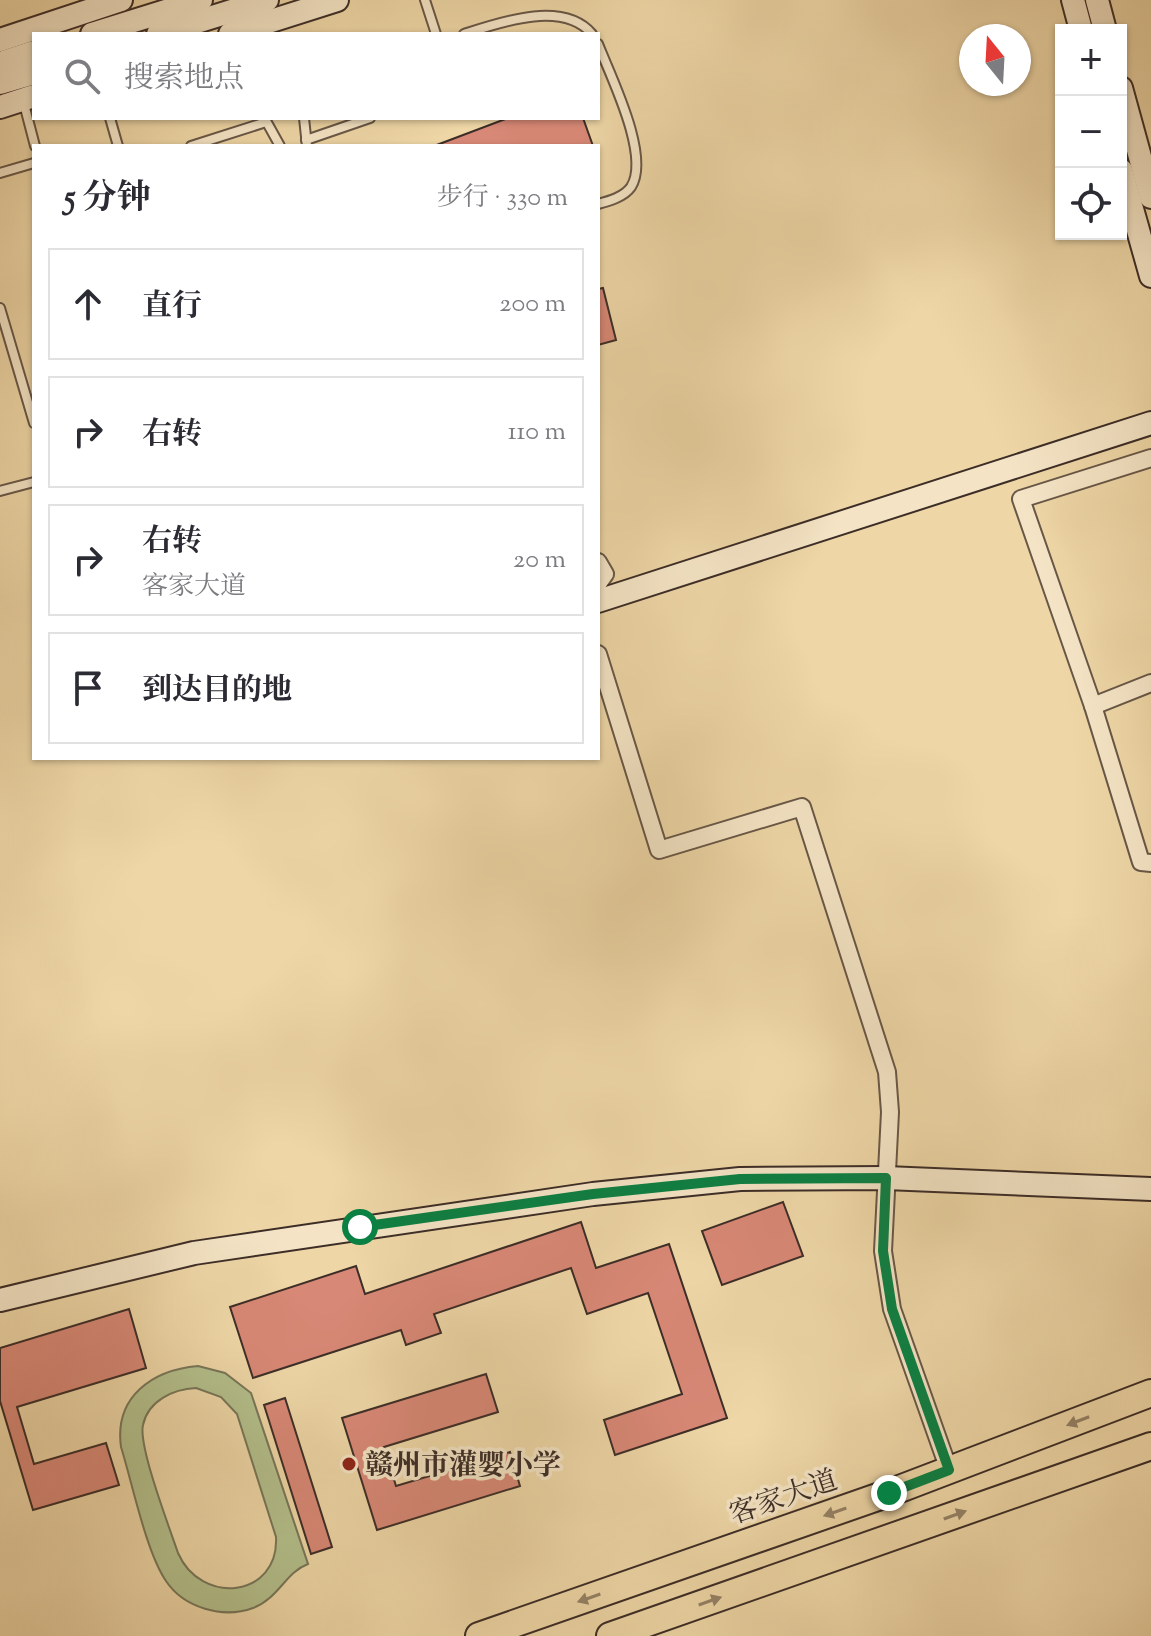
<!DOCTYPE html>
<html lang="zh">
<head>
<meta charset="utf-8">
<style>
	:root { --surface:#fff; --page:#f7f7f7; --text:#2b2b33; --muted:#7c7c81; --line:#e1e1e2 }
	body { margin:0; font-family:"Sorts Mill Goudy","Noto Serif SC",serif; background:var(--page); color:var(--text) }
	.controls { position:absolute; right:24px; top:24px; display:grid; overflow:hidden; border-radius:0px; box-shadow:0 2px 6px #0004 }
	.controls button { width:72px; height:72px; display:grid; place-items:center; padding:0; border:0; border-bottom:2px solid var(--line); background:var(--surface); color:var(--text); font:40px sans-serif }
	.compass { position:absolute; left:959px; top:24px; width:72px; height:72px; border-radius:50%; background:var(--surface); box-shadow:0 2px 6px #0004; rotate:342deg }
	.stop { position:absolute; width:24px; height:24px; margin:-18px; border:6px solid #0b8043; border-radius:50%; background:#fff }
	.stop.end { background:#0b8043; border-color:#fff; box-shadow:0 2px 8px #0008 }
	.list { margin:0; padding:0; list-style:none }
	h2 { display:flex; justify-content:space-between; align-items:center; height:104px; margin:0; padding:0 32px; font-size:34px }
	h2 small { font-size:26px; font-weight:400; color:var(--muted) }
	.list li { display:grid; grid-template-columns:52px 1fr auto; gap:24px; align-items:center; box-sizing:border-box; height:112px; margin:0 16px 16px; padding:0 16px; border:2px solid var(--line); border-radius:0px }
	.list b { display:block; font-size:30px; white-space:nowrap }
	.list p { margin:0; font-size:26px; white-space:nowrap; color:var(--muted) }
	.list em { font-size:26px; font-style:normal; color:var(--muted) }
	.icon { flex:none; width:44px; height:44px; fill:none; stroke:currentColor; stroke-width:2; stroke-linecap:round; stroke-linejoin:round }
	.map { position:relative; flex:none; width:1151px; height:1636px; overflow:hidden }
	.search { position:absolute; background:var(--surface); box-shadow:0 2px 6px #0004; left:32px; top:32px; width:568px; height:88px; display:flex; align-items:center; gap:20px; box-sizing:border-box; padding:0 28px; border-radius:0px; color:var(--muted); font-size:30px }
	.panel { position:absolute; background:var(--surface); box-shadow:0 2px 6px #0004; left:32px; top:144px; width:568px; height:616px; border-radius:0px }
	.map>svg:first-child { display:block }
	.green { fill:#b3bf8b; stroke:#787659; stroke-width:2; fill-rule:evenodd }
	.building { fill:#d88876; stroke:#3c2d27; stroke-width:2 }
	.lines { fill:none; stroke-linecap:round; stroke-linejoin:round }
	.lane-casing { stroke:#685747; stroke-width:12 }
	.street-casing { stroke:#685747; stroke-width:20 }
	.secondary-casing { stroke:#3c2d27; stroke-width:26 }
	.primary-casing { stroke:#3c2d27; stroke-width:30 }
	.lane { stroke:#f4e4c5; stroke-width:8 }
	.street { stroke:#f4e4c5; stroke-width:16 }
	.secondary { stroke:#f4e4c5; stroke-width:22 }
	.primary { stroke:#eed6a6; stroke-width:26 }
	.oneway { fill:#958266 }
	.route { stroke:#0b8043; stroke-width:10 }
	.poi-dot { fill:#8f2418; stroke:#f4e4c5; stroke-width:3 }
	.labels { text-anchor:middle; stroke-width:7; stroke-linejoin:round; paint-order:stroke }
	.poi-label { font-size:28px; font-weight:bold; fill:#3c2d27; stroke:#f4e4c5; text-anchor:start }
	.street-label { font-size:28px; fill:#3c2d27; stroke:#f4e4c5 }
</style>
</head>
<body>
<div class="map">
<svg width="1151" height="1636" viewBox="0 0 1151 1636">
	<rect width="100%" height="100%" fill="#eed6a6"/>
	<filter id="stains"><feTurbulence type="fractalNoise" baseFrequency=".0025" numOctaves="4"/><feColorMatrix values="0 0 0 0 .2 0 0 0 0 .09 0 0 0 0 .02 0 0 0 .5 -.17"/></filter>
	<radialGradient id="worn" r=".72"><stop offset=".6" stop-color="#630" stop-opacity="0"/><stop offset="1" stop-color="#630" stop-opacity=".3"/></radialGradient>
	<path class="green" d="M 198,1366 L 225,1373 L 251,1393 L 308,1564 C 286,1572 278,1599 253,1608 C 223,1619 184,1608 166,1581 C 146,1552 132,1482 121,1447 C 114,1397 152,1370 198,1366 ZM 196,1388 L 221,1397 L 237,1414 L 276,1537 C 279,1598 201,1606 178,1553 C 170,1529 138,1446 143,1425 C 148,1401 173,1389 196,1388 Z"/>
	<g class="building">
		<polygon points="508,118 583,118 593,146 434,146"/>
		<polygon points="603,288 616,340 598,345 598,289"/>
		<polygon points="783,1202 803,1256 722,1285 702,1231"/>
		<polygon points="581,1222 596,1268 669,1244 727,1418 615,1455 604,1420 682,1394 648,1293 587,1314 571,1268 434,1314 441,1333 406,1345 401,1330 253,1378 230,1307 356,1266 365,1294"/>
		<polygon points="129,1309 146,1368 17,1407 34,1464 106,1443 119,1485 33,1510 0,1401 0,1348"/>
		<polygon points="486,1374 498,1412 384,1447 396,1486 510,1452 520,1486 377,1530 342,1418"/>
		<polygon points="285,1398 332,1547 311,1554 264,1405"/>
	</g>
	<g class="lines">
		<defs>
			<g id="lane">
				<polyline points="425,0 436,34"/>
				<path d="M 464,34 C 501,22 563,0 592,34"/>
				<path d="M 598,44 C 610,75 651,156 631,187 C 624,197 609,201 598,204"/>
				<polyline points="23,100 35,146"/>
				<polyline points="110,118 118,146"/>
				<polyline points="304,118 307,146"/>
				<polyline points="265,119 280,146"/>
				<polyline points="306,140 370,118"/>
				<polyline points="191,146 266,122"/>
				<polyline points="0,173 34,163"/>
				<polyline points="0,308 34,423"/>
				<polyline points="0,491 34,482"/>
			</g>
			<g id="street">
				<polyline points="1151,458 1021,499 1093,706 1141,862 1151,863"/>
				<polyline points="598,562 605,574 598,584"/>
				<polyline points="598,654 659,850 802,807 887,1072 890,1112 883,1251 892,1309 949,1470"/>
				<polyline points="1093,706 1151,683"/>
			</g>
			<g id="secondary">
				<polyline points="1073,0 1081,30"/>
				<polyline points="1097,0 1105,30"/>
				<polyline points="92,34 201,0"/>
				<polyline points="158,34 267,0"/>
				<polyline points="230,34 337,0"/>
				<polyline points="0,40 121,0"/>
				<polyline points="0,63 34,52"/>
				<polyline points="0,83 34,73"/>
				<polyline points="1121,88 1151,197"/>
				<polyline points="0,107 34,96"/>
				<polyline points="1121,170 1151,276"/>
				<polyline points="598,601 1151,423"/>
				<polyline points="0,1300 194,1253 593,1194 740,1179 886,1178 1151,1189"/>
			</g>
			<g id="primary">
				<polyline points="479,1636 889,1493 1151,1393"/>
				<polyline points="610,1636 1151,1446"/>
			</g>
		</defs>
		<use href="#lane" class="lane-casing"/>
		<use href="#street" class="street-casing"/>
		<use href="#secondary" class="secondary-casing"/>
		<use href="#primary" class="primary-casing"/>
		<use href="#lane" class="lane"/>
		<use href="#street" class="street"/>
		<use href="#secondary" class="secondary"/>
		<use href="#primary" class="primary"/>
	</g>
	<defs><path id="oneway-solid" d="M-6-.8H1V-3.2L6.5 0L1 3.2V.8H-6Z" transform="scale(2)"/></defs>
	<g class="oneway">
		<use href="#oneway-solid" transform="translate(1078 1421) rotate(159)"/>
		<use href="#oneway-solid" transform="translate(835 1512) rotate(161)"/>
		<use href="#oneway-solid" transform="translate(955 1515) rotate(-20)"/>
		<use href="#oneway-solid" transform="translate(589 1598) rotate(161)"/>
		<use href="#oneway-solid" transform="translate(710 1601) rotate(-19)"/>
	</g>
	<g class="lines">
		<polyline class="route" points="360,1227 593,1194 740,1179 886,1178 883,1251 892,1309 949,1470 889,1493"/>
	</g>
	<circle class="poi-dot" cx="349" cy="1464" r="8"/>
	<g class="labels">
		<g class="poi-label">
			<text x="365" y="1474">赣州市灌婴小学</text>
		</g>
		<g class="street-label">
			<text transform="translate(783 1496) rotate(-19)" y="10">客家大道</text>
		</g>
	</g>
	<rect width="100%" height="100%" filter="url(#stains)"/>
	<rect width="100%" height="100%" fill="url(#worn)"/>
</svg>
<div class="controls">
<button>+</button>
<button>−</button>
<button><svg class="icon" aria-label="locate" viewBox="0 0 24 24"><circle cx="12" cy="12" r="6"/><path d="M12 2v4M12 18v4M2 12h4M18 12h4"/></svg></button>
</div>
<svg class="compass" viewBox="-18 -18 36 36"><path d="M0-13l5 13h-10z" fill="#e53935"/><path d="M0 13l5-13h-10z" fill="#7c7c81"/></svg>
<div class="stop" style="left:360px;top:1227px"></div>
<div class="stop end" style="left:889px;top:1493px"></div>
<div class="search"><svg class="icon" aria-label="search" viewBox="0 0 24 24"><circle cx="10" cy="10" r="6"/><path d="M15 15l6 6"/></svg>搜索地点</div>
<section class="panel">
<h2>5 分钟<small>步行 · 330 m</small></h2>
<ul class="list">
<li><svg class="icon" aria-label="ahead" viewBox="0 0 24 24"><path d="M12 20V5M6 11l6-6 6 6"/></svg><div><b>直行</b></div><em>200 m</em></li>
<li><svg class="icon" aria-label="right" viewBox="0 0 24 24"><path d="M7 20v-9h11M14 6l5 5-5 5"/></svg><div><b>右转</b></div><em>110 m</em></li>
<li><svg class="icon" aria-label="right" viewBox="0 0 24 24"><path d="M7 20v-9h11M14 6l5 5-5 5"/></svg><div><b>右转</b><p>客家大道</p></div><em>20 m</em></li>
<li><svg class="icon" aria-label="arrive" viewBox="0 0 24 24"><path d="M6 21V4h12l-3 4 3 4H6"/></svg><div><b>到达目的地</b></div></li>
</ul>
</section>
</div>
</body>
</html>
